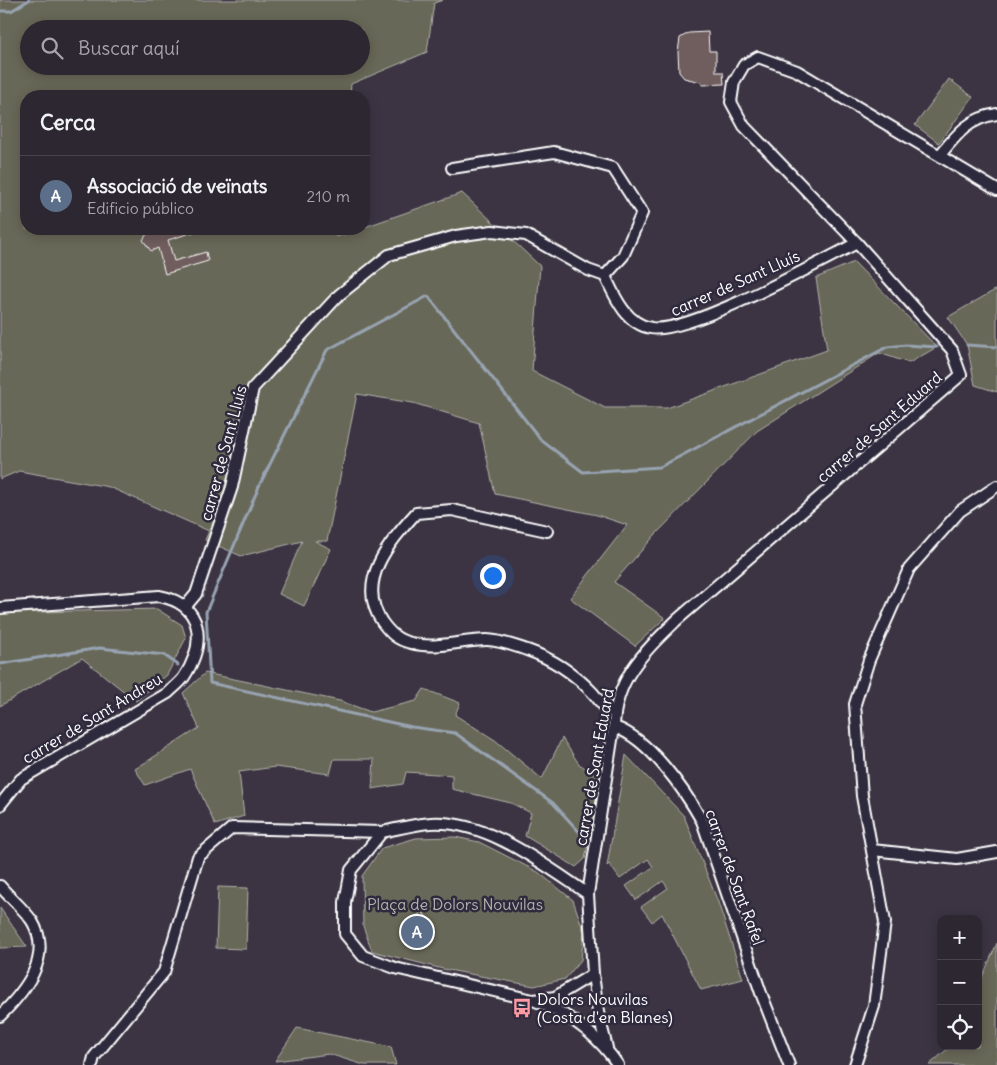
<!DOCTYPE html>
<html lang="es">
<head>
<meta charset="utf-8">
<style>
	:root { --surface:#2d2732; --page:#39333e; --text:#f1f3f6; --muted:#a7a5ac; --line:#48444d; --accent:#95b2f1 }
	body { margin:0; font-family:Delius,sans-serif; background:var(--page); color:var(--text) }
	.controls { position:absolute; right:15px; bottom:15px; display:grid; overflow:hidden; border-radius:10px; box-shadow:0 2px 12px #0003 }
	.controls button { width:45px; height:45px; display:grid; place-items:center; padding:0; border:0; border-bottom:1px solid var(--line); background:var(--surface); color:var(--text); font:25px sans-serif }
	.you { position:absolute; left:492px; top:575px; width:18px; height:18px; margin:-12px; border:4px solid #fff; border-radius:50%; background:#1a73e8; box-shadow:0 0 0 8px #1a73e833 }
	.badge { display:grid; place-items:center; width:32px; height:32px; border-radius:50%; background:var(--accent); color:#fff; font-size:16px; font-weight:700 }
	.pin { position:absolute; translate:-50% -50%; border:2px solid #fff; box-shadow:0 1px 5px #0006 }
	.list { margin:0; padding:0; list-style:none }
	h2 { display:flex; justify-content:space-between; align-items:center; height:65px; margin:0; padding:0 20px; font-size:21px }
	h2 small { font-size:16px; font-weight:400; color:var(--muted) }
	.list li { display:grid; grid-template-columns:32px 1fr auto; gap:15px; align-items:center; box-sizing:border-box; height:80px; padding:0 20px; border-top:1px solid var(--line) }
	.list b { display:block; font-size:19px; white-space:nowrap }
	.list p { margin:0; font-size:16px; white-space:nowrap; color:var(--muted) }
	.list em { font-size:16px; font-style:normal; color:var(--muted) }
	.icon { flex:none; width:28px; height:28px; fill:none; stroke:currentColor; stroke-width:2; stroke-linecap:round; stroke-linejoin:round }
	.map { position:relative; flex:none; width:997px; height:1065px; overflow:hidden }
	.search { position:absolute; background:var(--surface); box-shadow:0 2px 12px #0003; left:20px; top:20px; width:350px; height:55px; display:flex; align-items:center; gap:12px; box-sizing:border-box; padding:0 18px; border-radius:28px; color:var(--muted); font-size:19px }
	.panel { position:absolute; background:var(--surface); box-shadow:0 2px 12px #0003; left:20px; top:90px; width:350px; height:145px; border-radius:20px }
	.map>svg:first-child { display:block }
	.green { fill:#676759; stroke:#b3b3ac; fill-rule:evenodd }
	.lines { fill:none; stroke-linecap:round; stroke-linejoin:round }
	.stream { stroke:#98a4b2; stroke-width:3 }
	.building { fill:#705d5d; stroke:#fff }
	.street-casing { stroke:#fff; stroke-width:14 }
	.street { stroke:#2f2a3d; stroke-width:10 }
	.labels { text-anchor:middle; stroke-width:5; stroke-linejoin:round; paint-order:stroke }
	.street-label { font-size:16px; fill:#fff; stroke:#2f2a3d }
	.park-label { font-size:16px; fill:#b3b3ac; stroke:#2f2a3d }
	.poi-label { font-size:16px; fill:#fff; stroke:#2f2a3d; text-anchor:start }
</style>
</head>
<body>
<div class="map">
<svg width="997" height="1065" viewBox="0 0 997 1065">
	<rect width="100%" height="100%" fill="#3c3443"/>
	<filter id="ink" filterUnits="userSpaceOnUse"><feTurbulence type="fractalNoise" baseFrequency=".02" numOctaves="2"/><feDisplacementMap in="SourceGraphic" scale="10" xChannelSelector="R" yChannelSelector="G"/><feConvolveMatrix kernelMatrix="1 2 1 2 8 2 1 2 1" color-interpolation-filters="sRGB"/></filter>
	<g filter="url(#ink)">
		<g class="green">
			<path d="M 0,0 L 443,0 L 434,3 L 427,52 L 351,84 L 350,96 L 26,96 L 26,229 L 334,229 L 336,237 L 462,193 L 540,266 L 532,371 L 605,408 L 667,408 L 827,350 L 816,278 L 854,262 L 937,347 L 909,363 L 879,353 L 757,431 L 655,535 L 614,582 L 665,618 L 635,646 L 570,598 L 627,525 L 597,515 L 495,494 L 479,423 L 413,403 L 357,394 L 327,541 L 315,541 L 331,549 L 304,606 L 279,594 L 302,541 L 241,556 L 205,540 L 209,531 L 109,487 L 19,471 L 0,479 ZM 29,29 L 361,29 L 361,66 L 29,66 Z"/>
			<polygon points="949,79 973,97 939,143 915,125"/>
			<polygon points="995,290 997,290 997,392 975,385 967,345 948,317"/>
			<polygon points="157,609 182,625 186,638 167,675 136,701 82,658 0,706 0,613"/>
			<polygon points="205,673 340,701 371,712 416,701 424,689 460,703 455,715 495,740 542,779 562,738 579,764 601,778 585,859 576,867 525,836 531,813 511,803 452,789 452,775 406,772 403,784 372,789 374,759 334,759 330,774 275,767 239,772 244,816 215,825 190,769 145,785 135,769 199,728 183,693"/>
			<polygon points="626,755 684,816 718,902 743,979 701,990 662,914 652,922 641,907 668,888 663,881 636,900 626,886 653,867 648,859 620,879 609,864 607,866"/>
			<polygon points="455,837 479,842 538,872 573,900 584,932 581,960 565,979 534,986 443,969 372,951 363,926 362,876 382,848 416,838"/>
			<polygon points="218,887 248,888 246,949 216,948"/>
			<polygon points="0,908 27,947 0,948"/>
			<polygon points="997,943 997,1065 929,1065 951,1046 978,1046 978,987"/>
			<polygon points="297,1028 391,1047 396,1065 364,1065 329,1054 275,1061"/>
		</g>
		<g class="lines">
			<g class="stream">
				<polyline points="0,11 11,11 29,0"/>
				<polyline points="967,345 997,347"/>
				<polyline points="0,664 100,648 164,655 178,665"/>
				<polyline points="583,836 553,803 455,733 412,727 210,683 206,612 260,484 327,350 428,296 541,440 583,472 660,467 887,347 906,345 937,347"/>
			</g>
		</g>
		<g class="building">
			<polygon points="708,32 709,51 716,51 716,72 723,72 724,84 702,85 701,82 684,78 679,72 678,52 680,38 689,33"/>
			<polygon points="150,229 196,229 197,231 168,240 174,261 206,252 208,261 165,274 158,248 151,251 143,240"/>
			<polygon points="423,912 429,922 417,930 411,919"/>
			<polygon points="415,930 427,936 418,949 407,944"/>
		</g>
		<g class="lines">
			<defs>
				<g id="street">
					<path d="M 940,155 C 957,134 969,118 997,114"/>
					<polyline points="452,168 554,152 613,168 642,213 623,256 605,276"/>
					<path d="M 547,531 L 452,510 L 416,513 C 389,543 355,582 382,622 C 390,633 397,640 411,643 C 436,650 462,640 487,640 C 499,640 515,646 527,650 C 553,659 574,673 593,693 C 600,701 604,709 615,713"/>
					<path d="M 186,606 L 196,594 L 232,487 L 253,388 L 339,295 L 389,255 L 456,236 L 492,231 L 526,235 L 588,270 L 605,276 C 615,297 626,324 651,328 C 687,335 820,262 857,243"/>
					<path d="M 0,608 L 159,596 C 204,604 206,643 184,677 C 180,683 173,688 168,693 L 21,779 L 0,805"/>
					<path d="M 614,727 C 649,738 685,791 702,821 L 761,993 L 789,1065"/>
					<polyline points="872,850 957,859 997,852"/>
					<path d="M 0,886 C 10,898 24,909 32,921 C 54,957 24,992 0,1016"/>
					<path d="M 588,894 C 543,864 487,820 431,823 C 414,824 398,829 382,832 L 351,870 L 345,902 L 345,934 L 363,956 L 395,968 L 533,1000 C 568,1013 597,1034 618,1065"/>
					<polyline points="534,1000 555,997 593,974"/>
					<path d="M 607,1048 L 598,1012 L 593,974 L 588,894 L 614,727 C 615,678 645,651 678,619 L 961,375 L 952,350 L 857,243 L 744,126 L 731,102 L 734,82 L 744,65 L 758,57 L 797,71 L 997,190"/>
					<polyline points="92,1065 94,1057 164,972 198,857 232,828 382,832"/>
					<polyline points="855,1065 874,1006 885,922 862,796 855,704 869,660 909,569 960,511 997,486"/>
				</g>
			</defs>
			<use href="#street" class="street-casing"/>
			<use href="#street" class="street"/>
		</g>
	</g>
	<defs>
		<symbol id="bus-bare" viewBox="-9 -9 18 18"><path d="M-5-6H5V4H4V6H2V4H-2V6H-4V4H-5ZM-3.5-4V0h7V-4ZM-3.5 1.2v1.5H-2V1.2ZM2 1.2v1.5H3.5V1.2Z" fill="#ff9aa2" stroke="#2f2a3d" stroke-width="2.5" paint-order="stroke"/></symbol>
	</defs>
	<g fill-rule="evenodd">
		<use href="#bus-bare" x="508" y="994" width="28" height="28"/>
	</g>
	<g class="labels">
		<g class="street-label">
			<text transform="translate(735 283) rotate(-24)" y="6">carrer de Sant Lluís</text>
			<text transform="translate(879 427) rotate(-41)" y="6">carrer de Sant Eduard</text>
			<text transform="translate(223 453) rotate(-75)" y="6">carrer de Sant Lluís</text>
			<text transform="translate(92 718) rotate(-31)" y="6">carrer de Sant Andreu</text>
			<text transform="translate(594 767) rotate(-80)" y="6">carrer de Sant Eduard</text>
			<text transform="translate(735 877) rotate(70)" y="6">carrer de Sant Rafel</text>
		</g>
		<g class="park-label">
			<text x="455" y="910">Plaça de Dolors Nouvilas</text>
		</g>
		<g class="poi-label">
			<text x="537" y="1005">Dolors Nouvilas<tspan x="537" dy="18">(Costa d'en Blanes)</tspan></text>
		</g>
	</g>
</svg>
<div class="controls">
<button>+</button>
<button>−</button>
<button><svg class="icon" aria-label="locate" viewBox="0 0 24 24"><circle cx="12" cy="12" r="6"/><path d="M12 2v4M12 18v4M2 12h4M18 12h4"/></svg></button>
</div>
<div class="you"></div>
<div class="pin badge" style="left:417px;top:932px;background:#5c6f8a">A</div>
<div class="search"><svg class="icon" aria-label="search" viewBox="0 0 24 24"><circle cx="10" cy="10" r="6"/><path d="M15 15l6 6"/></svg>Buscar aquí</div>
<section class="panel">
<h2>Cerca<small></small></h2>
<ul class="list">
<li><span class="badge" style="background:#5c6f8a">A</span><div><b>Associació de veïnats</b><p>Edificio público</p></div><em>210 m</em></li>
</ul>
</section>
</div>
</body>
</html>
